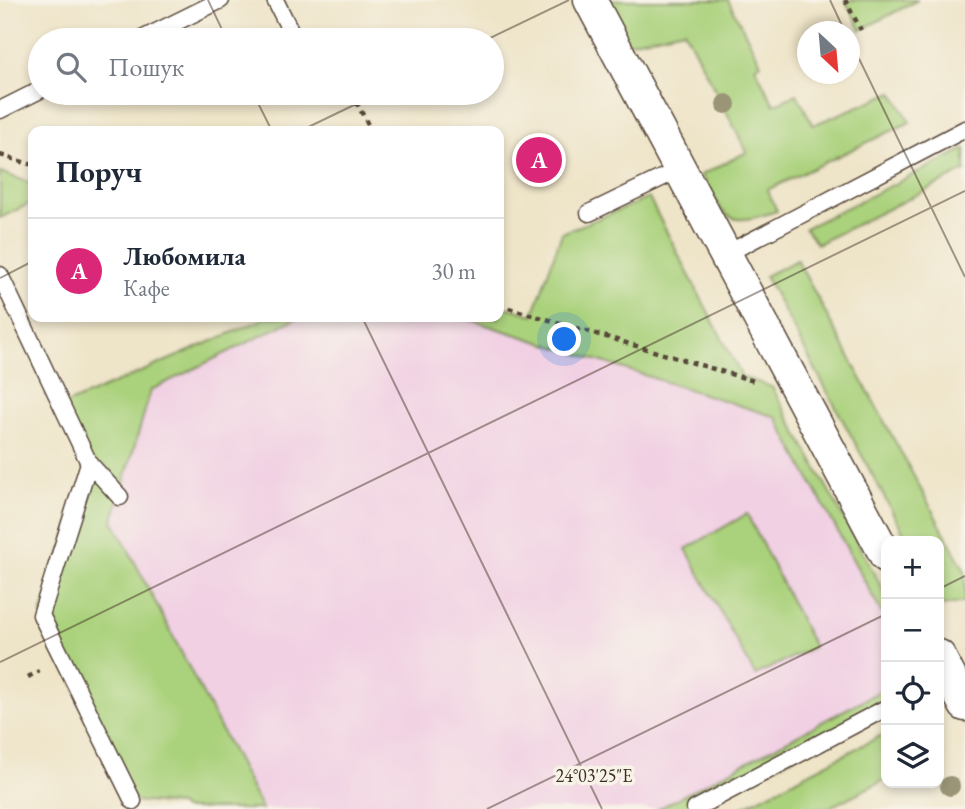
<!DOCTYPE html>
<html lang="uk">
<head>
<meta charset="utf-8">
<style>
	:root { --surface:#fff; --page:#f6f6f7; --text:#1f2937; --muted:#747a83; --line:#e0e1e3; --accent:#db2777 }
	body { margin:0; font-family:"EB Garamond",serif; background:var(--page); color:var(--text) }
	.controls { position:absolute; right:21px; bottom:21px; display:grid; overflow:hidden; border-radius:14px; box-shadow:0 4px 10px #0003 }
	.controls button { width:63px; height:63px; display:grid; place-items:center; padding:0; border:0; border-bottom:2px solid var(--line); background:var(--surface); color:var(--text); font:35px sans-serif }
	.compass { position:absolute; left:797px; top:21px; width:63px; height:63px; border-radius:50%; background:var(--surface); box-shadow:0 4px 10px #0003; rotate:154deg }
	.you { position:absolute; left:565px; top:340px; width:24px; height:24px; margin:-18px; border:5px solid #fff; border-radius:50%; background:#1a73e8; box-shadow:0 0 0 10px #1a73e833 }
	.badge { display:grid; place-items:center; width:46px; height:46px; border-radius:50%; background:var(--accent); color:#fff; font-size:23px; font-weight:700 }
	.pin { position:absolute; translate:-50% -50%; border:4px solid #fff; box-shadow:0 2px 7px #0006 }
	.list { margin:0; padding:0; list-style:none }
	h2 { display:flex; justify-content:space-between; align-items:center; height:91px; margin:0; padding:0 28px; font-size:30px }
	h2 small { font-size:23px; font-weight:400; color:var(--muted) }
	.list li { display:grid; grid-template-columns:46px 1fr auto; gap:21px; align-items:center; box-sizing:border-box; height:105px; padding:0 28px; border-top:2px solid var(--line) }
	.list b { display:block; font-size:26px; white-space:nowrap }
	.list p { margin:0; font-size:23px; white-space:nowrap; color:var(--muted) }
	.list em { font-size:23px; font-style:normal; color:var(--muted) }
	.icon { flex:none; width:38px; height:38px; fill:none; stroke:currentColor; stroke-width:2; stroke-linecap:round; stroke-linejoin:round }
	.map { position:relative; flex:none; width:965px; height:809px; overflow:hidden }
	.search { position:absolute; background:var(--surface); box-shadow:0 4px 10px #0003; left:28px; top:28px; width:476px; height:77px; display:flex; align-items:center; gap:18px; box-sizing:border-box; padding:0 24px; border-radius:38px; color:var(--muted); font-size:26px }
	.panel { position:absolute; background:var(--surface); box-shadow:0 4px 10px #0003; left:28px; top:126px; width:476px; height:196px; border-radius:14px }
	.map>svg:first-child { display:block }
	.built { fill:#f1d0e3 }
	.green { fill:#aad17b; stroke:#727e4c; stroke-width:2 }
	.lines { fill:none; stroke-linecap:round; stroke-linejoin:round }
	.lane-casing { stroke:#564638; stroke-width:19 }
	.street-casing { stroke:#564638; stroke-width:35 }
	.path { stroke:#564638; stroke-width:4.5; stroke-dasharray:5 5; stroke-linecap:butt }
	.lane { stroke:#fff; stroke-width:16 }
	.street { stroke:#fff; stroke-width:32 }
	.tree { fill:#9b9577 }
	.ticks { fill:none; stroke:#3b2a1e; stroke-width:2; stroke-opacity:0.45 }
	.ticks-label { font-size:18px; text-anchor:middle; fill:#3b2a1e; stroke:#f7f3e8; stroke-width:7; stroke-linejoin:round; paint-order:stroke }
</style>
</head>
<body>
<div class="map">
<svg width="965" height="809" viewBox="0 0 965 809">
	<rect width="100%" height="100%" fill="#f7f3e8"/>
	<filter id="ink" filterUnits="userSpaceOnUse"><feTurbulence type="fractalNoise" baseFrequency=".0143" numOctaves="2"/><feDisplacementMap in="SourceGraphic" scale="14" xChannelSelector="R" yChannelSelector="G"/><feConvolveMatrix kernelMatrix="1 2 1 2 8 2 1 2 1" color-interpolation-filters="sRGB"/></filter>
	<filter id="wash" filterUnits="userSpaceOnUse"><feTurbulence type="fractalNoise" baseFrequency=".00686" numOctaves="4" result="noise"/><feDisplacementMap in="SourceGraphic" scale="28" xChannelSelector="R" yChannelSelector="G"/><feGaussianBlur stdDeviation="1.57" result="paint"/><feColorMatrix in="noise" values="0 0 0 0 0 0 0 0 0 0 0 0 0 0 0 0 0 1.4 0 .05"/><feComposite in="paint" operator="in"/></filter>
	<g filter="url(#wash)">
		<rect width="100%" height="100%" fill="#eee4c8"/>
		<polygon class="built" points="299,317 461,317 776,417 886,621 886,688 658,809 262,809 113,520 151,390"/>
		<g class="green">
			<path d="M 602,0 L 728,0 L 761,63 L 755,67 L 774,105 L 797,94 L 813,125 L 893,92 L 910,122 L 767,190 L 777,211 C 724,228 727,220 701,175 L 747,152 L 684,30 L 625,43 Z"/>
			<polygon points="845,0 918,0 861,30"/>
			<polygon points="965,149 965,171 817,244 805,228"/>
			<polygon points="0,172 33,184 33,202 0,218"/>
			<polygon points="649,198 742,377 772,387 886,595 886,621 776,417 461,317 499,317 499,305 533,315 562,233"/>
			<polygon points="797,260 965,571 965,602 943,606 939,599 939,541 908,541 765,276"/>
			<polygon points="268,317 299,317 151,390 113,520 262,809 183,809 180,805 133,801 41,615 89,463 62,406"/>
			<polygon points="747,514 814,647 755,675 686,549"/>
			<polygon points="886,688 886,708 695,809 658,809"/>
			<polygon points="886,733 886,779 826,809 739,809"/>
		</g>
	</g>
	<g filter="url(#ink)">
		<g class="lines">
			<defs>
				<g id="lane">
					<polyline points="275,0 295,40"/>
					<polyline points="140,40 221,0"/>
					<polyline points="0,110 40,90"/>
					<polyline points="589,213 678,170"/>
					<polyline points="726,254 965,129"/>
					<polyline points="0,275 89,463 41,615 133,801"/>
					<polyline points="89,463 120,497"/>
					<polyline points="695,809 886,708"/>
				</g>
				<g id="street">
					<polyline points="590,0 886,556"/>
					<polyline points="939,656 965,705"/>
				</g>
			</defs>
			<use href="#lane" class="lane-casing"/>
			<use href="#street" class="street-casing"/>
			<g class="path">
				<polyline points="845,0 861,30"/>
				<polyline points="352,93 371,131"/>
				<polyline points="0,155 33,165"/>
				<polyline points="499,305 754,381"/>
				<polyline points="28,677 39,671"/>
			</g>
			<use href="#lane" class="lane"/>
			<use href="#street" class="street"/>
		</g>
		<g class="tree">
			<circle cx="726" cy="104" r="10"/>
			<circle cx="950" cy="786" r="10"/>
		</g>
	</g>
	<path class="ticks" d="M 208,0 L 227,40M 830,0 L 845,32M 486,40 L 569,0M 850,40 L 965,277M 253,93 L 272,131M 300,131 L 379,93M 0,278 L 33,261M 362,317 L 602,809M 939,589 L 965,576M 0,662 L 965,191M 487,809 L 886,614"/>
	<g class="ticks-label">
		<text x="594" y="782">24°03'25"E</text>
	</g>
</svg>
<div class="controls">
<button>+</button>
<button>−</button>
<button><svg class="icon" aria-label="locate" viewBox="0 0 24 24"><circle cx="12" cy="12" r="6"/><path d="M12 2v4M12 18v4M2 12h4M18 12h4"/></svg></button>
<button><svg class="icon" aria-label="layers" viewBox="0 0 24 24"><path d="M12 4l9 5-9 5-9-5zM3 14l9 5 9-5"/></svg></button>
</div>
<svg class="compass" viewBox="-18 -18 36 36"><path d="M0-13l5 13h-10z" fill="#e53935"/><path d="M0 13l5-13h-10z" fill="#747a83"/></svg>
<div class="you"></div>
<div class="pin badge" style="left:539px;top:160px">A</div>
<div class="search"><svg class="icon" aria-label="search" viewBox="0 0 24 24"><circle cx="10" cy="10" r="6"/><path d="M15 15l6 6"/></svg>Пошук</div>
<section class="panel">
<h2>Поруч<small></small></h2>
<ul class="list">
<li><span class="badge">A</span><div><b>Любомила</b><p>Кафе</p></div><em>30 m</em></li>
</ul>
</section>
</div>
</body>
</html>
